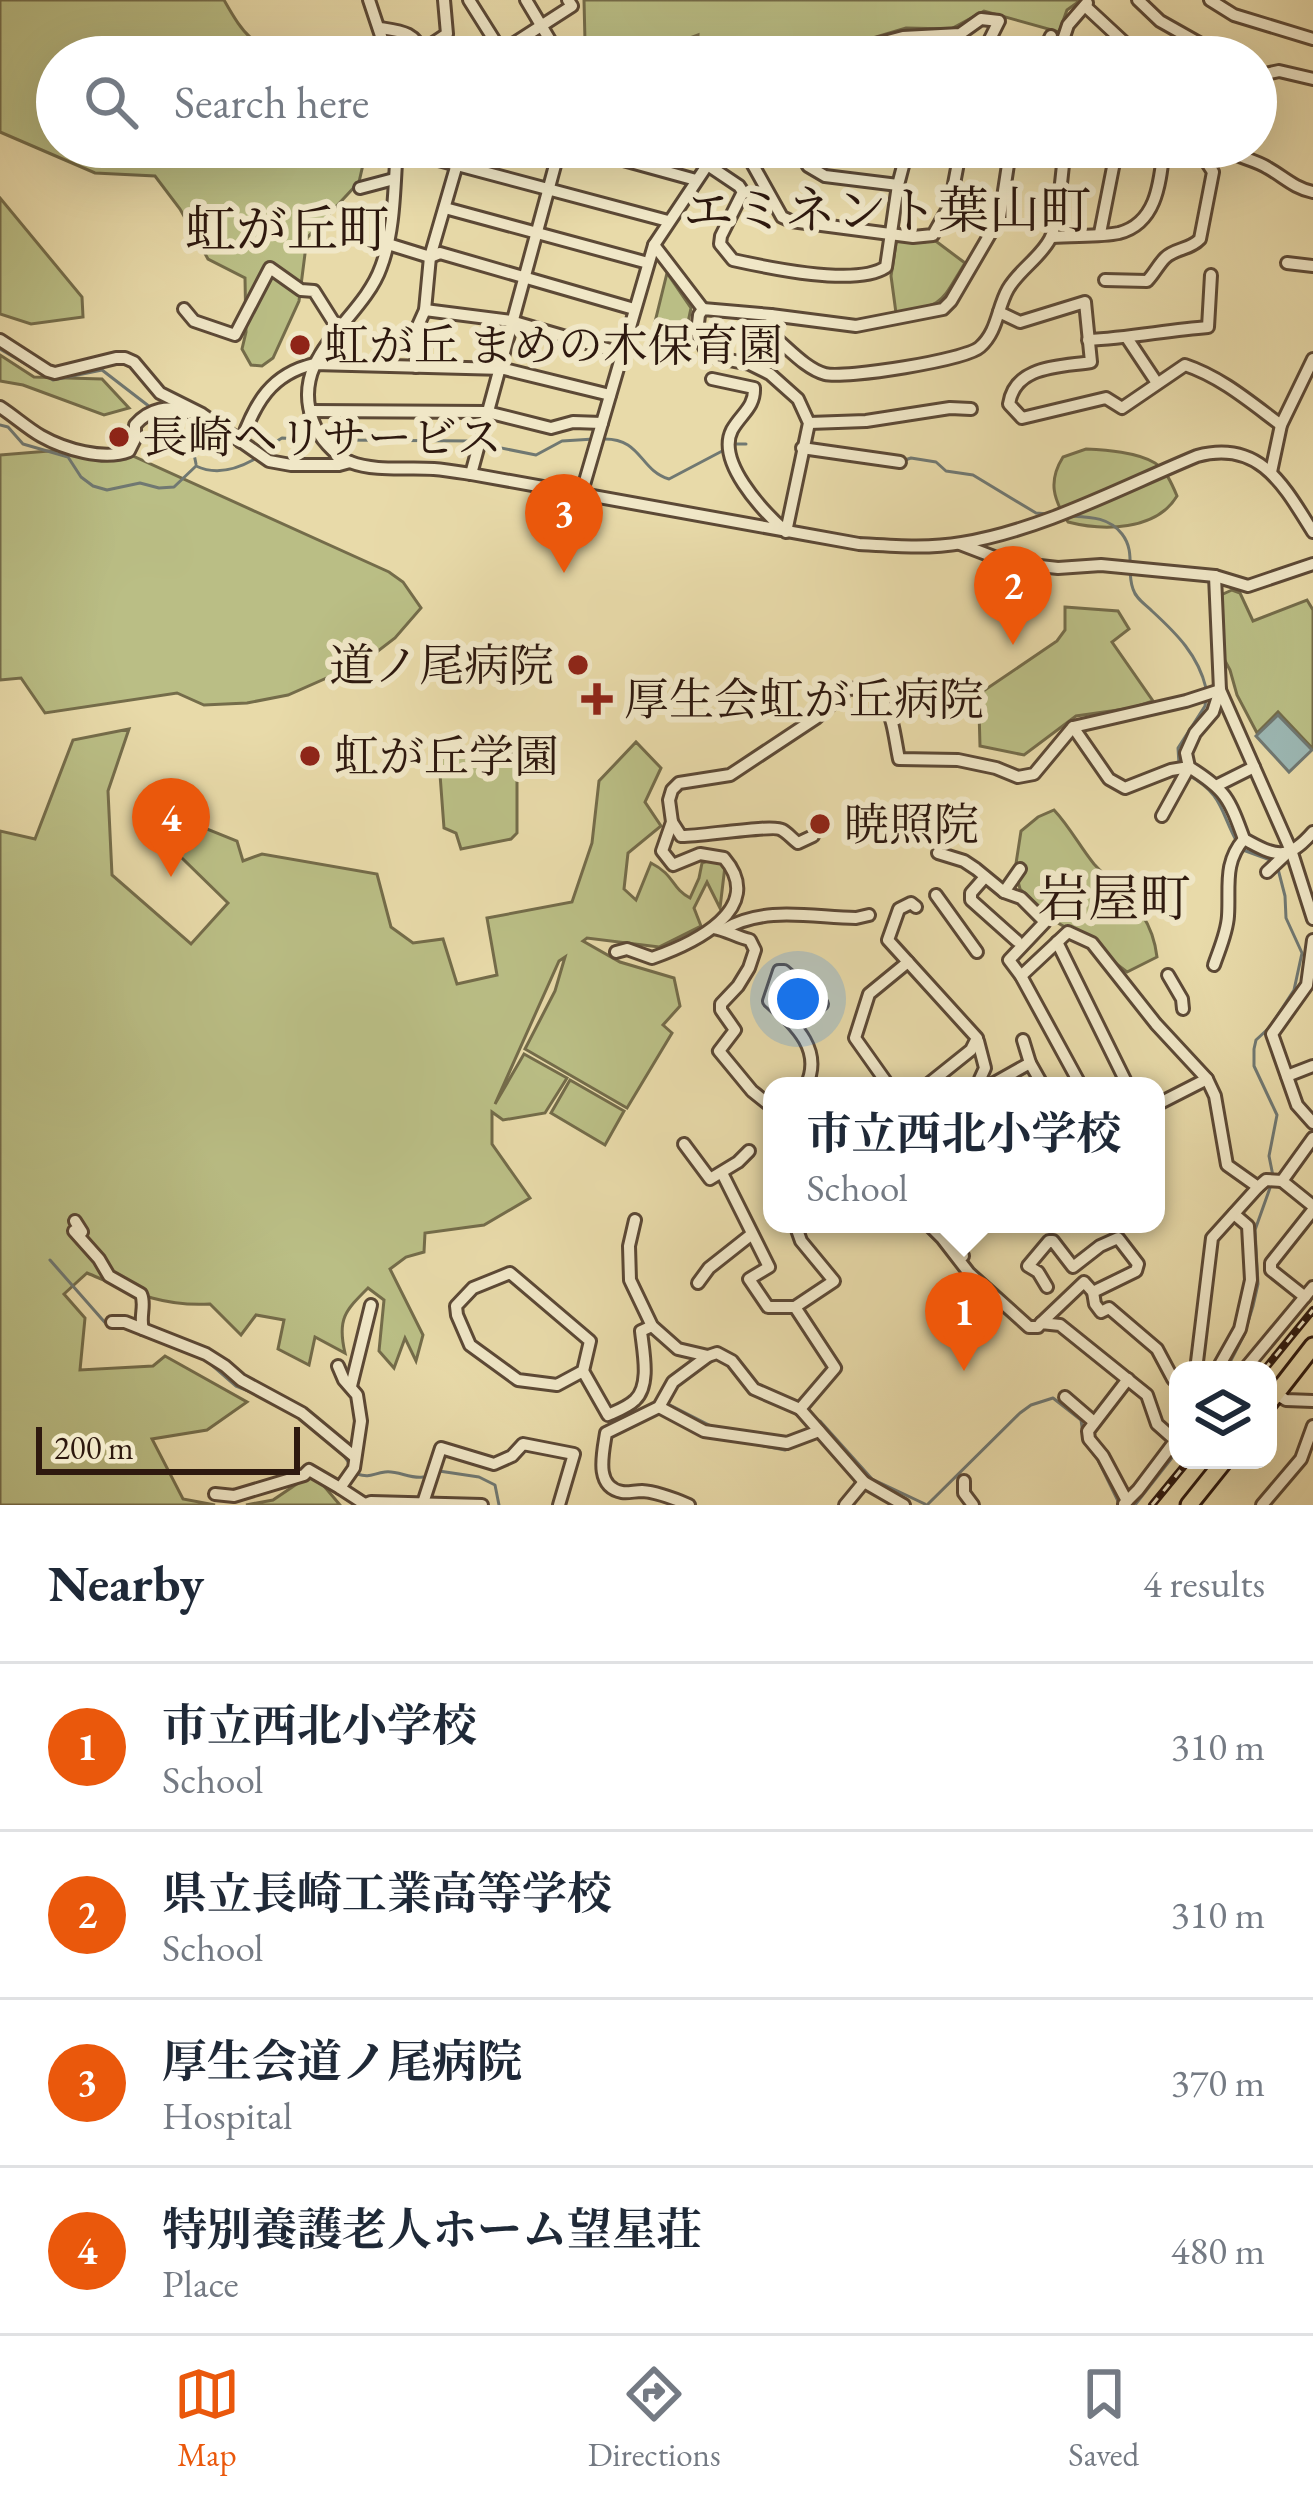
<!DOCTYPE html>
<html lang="en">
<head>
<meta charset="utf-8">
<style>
	:root { --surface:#fff; --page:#f2f2f3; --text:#1f2937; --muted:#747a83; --line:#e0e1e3; --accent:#ea580c }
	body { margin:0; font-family:"EB Garamond","Noto Serif JP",serif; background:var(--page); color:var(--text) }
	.controls { position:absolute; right:36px; bottom:36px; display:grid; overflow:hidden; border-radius:24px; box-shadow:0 12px 48px #0002 }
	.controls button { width:108px; height:108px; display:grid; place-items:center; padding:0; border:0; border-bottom:3px solid var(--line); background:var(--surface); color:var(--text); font:60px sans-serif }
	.scale { position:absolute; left:36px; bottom:30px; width:264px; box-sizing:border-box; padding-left:12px; border:6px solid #2e190f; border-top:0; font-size:33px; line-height:42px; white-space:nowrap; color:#2e190f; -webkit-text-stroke:9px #f0e7c7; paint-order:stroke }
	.you { position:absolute; left:798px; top:999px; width:42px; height:42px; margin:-30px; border:9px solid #fff; border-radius:50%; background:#1a73e8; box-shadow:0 0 0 18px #1a73e833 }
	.badge { display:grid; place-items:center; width:78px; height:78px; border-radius:50%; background:var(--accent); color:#fff; font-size:39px; font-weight:700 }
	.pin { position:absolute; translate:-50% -99px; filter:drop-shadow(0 3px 6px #0008) }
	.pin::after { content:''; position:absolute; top:63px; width:42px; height:36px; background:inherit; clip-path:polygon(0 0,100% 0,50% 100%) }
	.popup { position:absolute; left:763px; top:1077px; width:402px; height:156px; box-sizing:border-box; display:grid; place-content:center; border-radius:24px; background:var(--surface); filter:drop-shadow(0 3px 9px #0005); font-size:39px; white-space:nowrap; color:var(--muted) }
	.popup b { font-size:45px; color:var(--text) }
	.popup::after { content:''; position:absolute; left:50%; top:100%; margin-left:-24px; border:24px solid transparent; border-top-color:var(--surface) }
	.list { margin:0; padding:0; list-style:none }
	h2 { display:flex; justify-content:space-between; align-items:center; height:156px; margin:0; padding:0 48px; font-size:51px }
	h2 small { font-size:39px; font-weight:400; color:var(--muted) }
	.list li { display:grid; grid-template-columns:78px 1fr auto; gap:36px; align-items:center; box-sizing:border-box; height:168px; padding:0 48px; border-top:3px solid var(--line) }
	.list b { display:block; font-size:45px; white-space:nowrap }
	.list p { margin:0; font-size:39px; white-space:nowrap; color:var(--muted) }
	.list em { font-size:39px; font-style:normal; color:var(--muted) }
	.icon { flex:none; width:66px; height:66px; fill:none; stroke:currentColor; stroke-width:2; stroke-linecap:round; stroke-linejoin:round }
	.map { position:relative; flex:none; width:1313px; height:1505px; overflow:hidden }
	.search { position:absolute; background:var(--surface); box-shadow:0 12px 48px #0002; left:36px; right:36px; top:36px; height:132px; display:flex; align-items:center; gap:30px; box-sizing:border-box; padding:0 42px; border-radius:66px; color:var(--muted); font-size:45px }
	.sheet { height:828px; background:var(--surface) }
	nav { display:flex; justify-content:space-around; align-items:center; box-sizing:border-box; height:168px; border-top:3px solid var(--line); background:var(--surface); font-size:33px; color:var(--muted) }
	nav a { display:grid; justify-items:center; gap:6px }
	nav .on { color:var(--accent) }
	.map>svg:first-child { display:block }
	.green { fill:#babe85; stroke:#746c4a; stroke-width:3 }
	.water { fill:#9cb8b4; stroke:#707872; stroke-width:3 }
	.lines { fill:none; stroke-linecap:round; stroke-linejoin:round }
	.stream { stroke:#707872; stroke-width:3 }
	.minor-casing { stroke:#5c4936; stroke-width:16 }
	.highway-casing { stroke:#2e190f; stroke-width:21 }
	.minor { stroke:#f0e7c7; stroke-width:10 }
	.highway { stroke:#e8daa9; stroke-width:15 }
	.rail-casing { stroke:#2e190f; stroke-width:8 }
	.rail { stroke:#f0e7c7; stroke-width:3; stroke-dasharray:9; stroke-linecap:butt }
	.poi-dot { fill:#8f2418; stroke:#f0e7c7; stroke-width:4.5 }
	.labels { text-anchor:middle; stroke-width:12; stroke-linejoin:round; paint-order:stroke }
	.poi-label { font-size:45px; fill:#2e190f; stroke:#f0e7c7; text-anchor:start }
	.quarter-label { font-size:51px; fill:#2e190f; stroke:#f0e7c7 }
</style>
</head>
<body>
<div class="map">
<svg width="1313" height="1505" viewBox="0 0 1313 1505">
	<rect width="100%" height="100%" fill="#e8daa9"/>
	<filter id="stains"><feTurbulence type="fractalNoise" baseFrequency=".00167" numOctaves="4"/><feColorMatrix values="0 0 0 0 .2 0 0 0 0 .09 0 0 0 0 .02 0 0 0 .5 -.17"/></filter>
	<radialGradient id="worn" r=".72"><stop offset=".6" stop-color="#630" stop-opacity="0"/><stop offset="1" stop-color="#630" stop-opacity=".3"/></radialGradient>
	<g class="green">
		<path d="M 0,0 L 224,0 C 245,37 252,45 292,57 L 57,57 L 57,147 L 367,147 L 359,182 L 307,238 L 299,301 L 273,358 L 262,366 L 251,365 L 242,349 L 246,332 L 245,278 L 208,259 L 180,209 L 155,176 L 95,173 L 0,132 Z"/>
		<polygon points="584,0 1081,0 1067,10 1059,32 984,11 951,29 906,28 809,57 697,57 698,35 638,57 623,57 585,41"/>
		<polygon points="0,198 82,297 83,317 31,324 0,314"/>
		<path d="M 900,239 L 925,242 L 933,239 L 965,263 C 939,305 946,304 896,313 L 891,276 L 896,243 Z"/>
		<polygon points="667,273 691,308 687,327 653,330"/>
		<polygon points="0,355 34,377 102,379 129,408 104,415 23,385 0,381"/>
		<polygon points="86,448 124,452 389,572 403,582 421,608 395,638 365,661 288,695 247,703 204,705 177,693 45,713 21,678 0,680 0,455"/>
		<path d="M 1086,449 C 1106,450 1137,452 1155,463 C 1166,470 1172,484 1177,496 C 1156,531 1103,531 1068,522 C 1053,499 1048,481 1063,457 Z"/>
		<polygon points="1232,590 1240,593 1253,621 1307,600 1313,610 1313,749 1278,712 1257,733 1237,695 1230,670 1223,657 1221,595"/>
		<polygon points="1065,607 1118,611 1129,629 1112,642 1153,701 1132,708 1076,716 1024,755 980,746 979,710 973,698 1057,641 1065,630"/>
		<path d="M 129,729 L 108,791 L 112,875 L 191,944 L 228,903 L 138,815 L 160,810 L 237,841 L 243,861 L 262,854 L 377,874 L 391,927 L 413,943 L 443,939 L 457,984 L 497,975 L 487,918 L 572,902 L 592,843 L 599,781 L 636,742 L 661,768 L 645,802 L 661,826 L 628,853 L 624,889 L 636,900 L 651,863 C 675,875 671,888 690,898 L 699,878 L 702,863 L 713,859 L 725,866 L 720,908 L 707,882 L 694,908 L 701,926 L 659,947 L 587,938 L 583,941 L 620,962 L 674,978 L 680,1006 L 663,1025 L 672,1033 L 627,1108 L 525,1049 L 555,991 L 565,957 L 559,961 L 495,1104 L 524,1054 L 567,1078 L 545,1113 L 503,1120 L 492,1112 L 492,1144 L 530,1198 L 484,1225 L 425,1233 L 424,1252 L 406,1257 L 390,1269 L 423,1335 L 416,1361 L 405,1338 L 394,1368 L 379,1351 L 384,1300 L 368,1288 C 345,1311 337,1319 345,1353 L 315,1337 L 309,1365 L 278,1349 L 284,1320 L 256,1315 L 241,1335 L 210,1304 C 162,1307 130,1291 87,1273 L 64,1294 L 85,1318 L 80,1370 L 153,1366 L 165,1356 L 247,1402 L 207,1430 L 152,1439 L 183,1499 L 215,1505 L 0,1505 L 0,831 L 35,839 L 73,740 Z"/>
		<polygon points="449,752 511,753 517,757 517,833 511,839 461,849 456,833 444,828 439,761"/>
		<path d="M 1054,810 C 1070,827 1080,847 1094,864 C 1124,897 1151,909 1157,957 L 1127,972 L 1079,935 L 1058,923 L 1020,889 L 1015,870 L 1021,831 L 1038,817 Z"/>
		<polygon points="570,1080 624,1111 605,1145 551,1113"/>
		<polygon points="313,1473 340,1505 246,1505 273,1500"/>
	</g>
	<polygon class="water" points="1278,715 1312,750 1289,772 1256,736"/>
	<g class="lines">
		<g class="stream">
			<polyline points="0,349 53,380 102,370 150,407"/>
			<polyline points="157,413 186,434 192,444 196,464"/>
			<path d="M 0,425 L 8,427 L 23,444 L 68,457 L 81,477 L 93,486 L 107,490 L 140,483 L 159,488 L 174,487 L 196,466 C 215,475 235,470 253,460"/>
			<path d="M 603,439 C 642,438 639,470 669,479 L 726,449"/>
			<polyline points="337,440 473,441"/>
			<polyline points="735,444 746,444"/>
			<polyline points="486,445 536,455 562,441 594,439"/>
			<polyline points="264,449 282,438 315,440"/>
			<polyline points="905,460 911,458 936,462 946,471 973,475 1036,513 1048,514"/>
			<path d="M 1070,516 C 1090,517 1109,517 1122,534 C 1136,552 1126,571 1133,589 C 1136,599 1145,604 1152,611 C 1177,634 1198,655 1206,688"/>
			<polyline points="1179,764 1178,748 1205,706 1206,698"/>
			<path d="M 1188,775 C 1223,794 1220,811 1237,842"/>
			<polyline points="1243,850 1273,861"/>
			<polyline points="1273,1176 1269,1156 1277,1115 1254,1066 1254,1049 1256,1040 1270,1027 1294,990 1302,953 1286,918 1285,896 1278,869"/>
			<polyline points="50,1260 108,1326"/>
			<polyline points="206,1360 236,1386 263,1397"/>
			<polyline points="1226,1370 1244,1335 1253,1306 1258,1284 1255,1230 1271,1185"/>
			<polyline points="668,1404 711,1426"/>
			<polyline points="820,1421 872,1479 925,1504"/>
			<polyline points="316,1431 344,1456 351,1466"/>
			<polyline points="743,1442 785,1450 818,1437"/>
			<polyline points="439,1471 479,1477 495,1485 499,1505"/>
			<path d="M 357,1474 C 370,1478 372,1474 385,1472 C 397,1470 410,1479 423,1477"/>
			<polyline points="927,1505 1020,1413 1031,1405 1053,1398 1081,1420 1084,1441 1098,1460 1118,1501"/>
			<polyline points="1135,1505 1178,1450"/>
		</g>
		<defs>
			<g id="minor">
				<polyline points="369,0 388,57"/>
				<polyline points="469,0 503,54"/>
				<polyline points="526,0 560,57"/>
				<polyline points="1138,0 1160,21 1215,52"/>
				<polyline points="1210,0 1234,15 1313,39"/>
				<polyline points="1085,6 1140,57"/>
				<path d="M 380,28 C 400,31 417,32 423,55"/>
				<polyline points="1047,45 1069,57"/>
				<polyline points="423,50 447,34 444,0"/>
				<polyline points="1059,52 1068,25 1087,3"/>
				<polyline points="493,57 572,6 568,0"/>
				<polyline points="679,57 684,50"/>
				<polyline points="827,57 903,37 960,34 981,19 999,21 981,57"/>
				<polyline points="1041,57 1051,36"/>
				<polyline points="1256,76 1279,71 1313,79"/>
				<path d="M 397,147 C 394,186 395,230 381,267 C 362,321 288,355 313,421 C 319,438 334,455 350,462 C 376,472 407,467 434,469 C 446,470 458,472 471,474 L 859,544 C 893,546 928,549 962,543 C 1042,530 1122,487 1197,456 C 1260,439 1284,486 1313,532"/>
				<polyline points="576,147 696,180"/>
				<path d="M 681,147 L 739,186 L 743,192 L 721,236 L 720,244 L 733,260 C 769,268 856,287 886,267 L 898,185 L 908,147"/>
				<polyline points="743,147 782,217 791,221 913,237 933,235 950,205 961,147"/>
				<polyline points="798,147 808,166 825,176 898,185"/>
				<path d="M 1221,147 C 1235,157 1254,159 1268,168 C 1284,177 1294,188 1313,192"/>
				<polyline points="397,149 668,221"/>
				<polyline points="360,188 394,179"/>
				<polyline points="445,208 648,263"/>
				<polyline points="1100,233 1117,147"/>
				<path d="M 1052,237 C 1073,235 1100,237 1119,233 C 1158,223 1160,180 1164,147"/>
				<polyline points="388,244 430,257 440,253 634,309"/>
				<polyline points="654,245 703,309"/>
				<polyline points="1287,263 1313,266"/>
				<path d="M 1105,280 L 1147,281 C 1154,274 1158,265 1165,258 C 1175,248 1190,250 1200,239 L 1213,172 L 1197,147"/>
				<polyline points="184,309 194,321 235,335 270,268 301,290 314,291 338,329"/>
				<polyline points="425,310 511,321 621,353"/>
				<path d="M 999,312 L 1020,322 L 1085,302 L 1091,362 C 1060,367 1015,365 1009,404 L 1022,418 L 1106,398 L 1122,408 L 1185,365 C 1221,377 1250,402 1281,425"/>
				<path d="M 771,315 L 773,336 C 788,348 806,369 825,374 C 845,379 966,360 980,347 C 998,331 997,308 1008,289 C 1019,270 1040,258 1050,239 C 1059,223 1062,168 1065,147"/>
				<polyline points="1127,338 1157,383"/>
				<polyline points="0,340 48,371 55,373 116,358 125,358 134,362 160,393 202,414 269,461 291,465 339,465 350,462"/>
				<path d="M 1088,340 C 1129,338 1168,330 1208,327 L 1211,275"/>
				<polyline points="416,367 416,330 425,310 430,257 457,164"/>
				<path d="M 712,379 L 754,388 C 755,407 741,414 732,430 C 716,461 762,510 783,529"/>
				<path d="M 0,407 C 14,416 27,428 41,436 C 64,449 104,461 129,451 L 135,439 L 135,425 C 149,409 169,404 188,413"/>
				<polyline points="310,411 487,412 551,428 573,422 602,423"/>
				<polyline points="809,423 866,421 950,408 971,409"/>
				<path d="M 241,442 C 255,403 271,374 314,364 L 504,369 L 610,395"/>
				<polyline points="802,448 900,462"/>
				<polyline points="1271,472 1281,425 1313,359"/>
				<polyline points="471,474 560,147"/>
				<polyline points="581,495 654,245 708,164"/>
				<polyline points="786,532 809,423 798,399 770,374 750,364 713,357 706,351 697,332 699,315 703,309 771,315 856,326 943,309 951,301 1000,217 1009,158 943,147"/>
				<polyline points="960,544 1007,562 1040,566 1058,568 1101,565 1215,576 1248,586 1313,564"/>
				<path d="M 1215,576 L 1220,690 L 1213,712 L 1195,733 L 1186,753 L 1189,767 C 1226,790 1229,798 1244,839 C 1276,857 1288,861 1313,832"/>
				<polyline points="1220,690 1292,853 1313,919"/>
				<polyline points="1073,727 1109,779 1125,788 1171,770 1189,767"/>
				<polyline points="1218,785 1254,767"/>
				<polyline points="1162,816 1189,767"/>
				<path d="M 672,822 L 681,836 C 696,837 774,824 782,830 C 788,833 792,839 798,843 L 813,836"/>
				<polyline points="938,853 964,861 976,869 1004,892 1021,898 1045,922 1009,960 1021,976 1081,1086"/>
				<polyline points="1267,872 1285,855"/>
				<polyline points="985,877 971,893 971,900 1017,941"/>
				<polyline points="1004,892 1020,869"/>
				<polyline points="936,895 977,952"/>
				<polyline points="916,907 911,903 899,909 888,940 977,1038 971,1050 926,1086"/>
				<path d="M 714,928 C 727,930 736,937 750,940 L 755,950 L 749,968 L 738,986 L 721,1004 L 721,1010 L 735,1030 L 719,1051 L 752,1091 L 767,1103 L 772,1102"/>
				<path d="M 725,929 C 765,906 810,917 856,918 L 869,915"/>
				<polyline points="1313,940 1307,985 1272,1034 1297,1105 1313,1123"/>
				<polyline points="1057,942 1128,1086"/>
				<path d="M 616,952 L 627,949 L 652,958 C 692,944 768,909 724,858 L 700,854 L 673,865 L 662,851 L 672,822 L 669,800 L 672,790 L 679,783 L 730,775 L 816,718 L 848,689 C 893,686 892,726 899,759 L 958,760 L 996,768 L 1018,777 L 1034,774 L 1073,727 L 1186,701 L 1220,690"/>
				<path d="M 1214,965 C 1219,950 1227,933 1228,916 C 1230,887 1223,863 1244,839"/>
				<polyline points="1168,975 1182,999 1183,1009"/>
				<polyline points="1021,976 1068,932 1092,943 1156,1024 1207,1079 1215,1096 1227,1165 1258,1187 1266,1180 1282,1181"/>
				<polyline points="1023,1040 1030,1063 1043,1086"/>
				<polyline points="978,1041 985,1068 980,1079 981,1086"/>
				<polyline points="1287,1076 1313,1066"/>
				<path d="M 806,1086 C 824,1049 794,1024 769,1001 L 779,971 L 784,971 L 822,1004"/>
				<polyline points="889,1086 855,1038 869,994 908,962"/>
				<polyline points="989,1086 1030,1063"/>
				<polyline points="1156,1105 1207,1079"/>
				<polyline points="1313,1138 1282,1181 1313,1206"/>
				<polyline points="684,1144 710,1179 738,1162 749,1151"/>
				<polyline points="722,1173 769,1267 749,1279 768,1307 795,1307"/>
				<polyline points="635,1220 629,1246 630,1280 652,1326 678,1349 708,1356"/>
				<path d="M 75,1221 L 82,1232 L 74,1231 L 99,1259 L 109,1276 L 141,1294 C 146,1305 139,1317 143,1329"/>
				<polyline points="795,1224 801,1241 834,1281 795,1307 835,1368 800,1409 864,1482 904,1505"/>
				<polyline points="928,1224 942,1238 969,1273 1029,1327 1038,1327 1041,1323 1060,1325 1147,1395 1157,1424 1175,1440"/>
				<polyline points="956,1224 959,1252 963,1256"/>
				<polyline points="698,1283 709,1268 752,1234"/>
				<polyline points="1047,1287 1038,1272 1028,1266 1049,1241 1053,1241 1073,1267 1100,1246 1118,1238 1138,1264 1136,1271 1093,1292 1095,1304 1101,1312 1109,1308 1157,1349 1173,1379 1178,1379"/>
				<polyline points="1305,1297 1271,1270 1271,1263 1313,1210"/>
				<polyline points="112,1322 125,1322 206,1354 225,1366 241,1380 302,1413 355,1457"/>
				<polyline points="1041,1323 1084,1282 1093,1292"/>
				<polyline points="338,1366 344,1380 357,1395 361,1421 354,1468 340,1488 366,1505"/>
				<polyline points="1196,1370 1212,1238 1258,1187"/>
				<polyline points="1217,1370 1240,1329 1251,1280 1248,1226 1234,1214"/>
				<polyline points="1244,1370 1313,1287"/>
				<path d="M 583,1371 L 590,1341 L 510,1273 L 473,1288 L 456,1306 L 457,1315 L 470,1345 L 518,1380 L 557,1385 L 583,1371 L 608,1415 C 617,1411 628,1407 635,1400 C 651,1385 643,1351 641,1331 L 652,1326"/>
				<polyline points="351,1386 371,1305"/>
				<polyline points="1276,1394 1286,1400 1313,1401"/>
				<polyline points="1065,1397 1094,1422"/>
				<polyline points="659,1407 704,1431 787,1443 819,1431"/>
				<polyline points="964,1481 964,1493 973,1505"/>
				<polyline points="215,1494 234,1496 304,1475 309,1470 340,1488"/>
				<polyline points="1127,1501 1103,1456 1089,1439 1088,1431 1128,1379"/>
				<polyline points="423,1503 441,1448 494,1464 512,1456 523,1444 574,1454 559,1505"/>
				<polyline points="366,1504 371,1502 482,1505"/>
				<polyline points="1124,1504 1138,1490 1178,1437"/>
				<path d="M 689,1505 C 675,1499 658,1492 642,1491 C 635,1491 628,1493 622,1492 C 594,1487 603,1453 606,1433 L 659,1407 L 673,1382 L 708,1356 L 717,1353 L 732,1361 L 754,1389 L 800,1409"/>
				<polyline points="845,1505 864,1482"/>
				<polyline points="1262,1505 1301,1459 1313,1426"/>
			</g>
			<g id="highway">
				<polyline points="1268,1404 1313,1346"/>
				<polyline points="1189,1505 1225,1460"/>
			</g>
		</defs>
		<use href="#minor" class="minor-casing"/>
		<use href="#highway" class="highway-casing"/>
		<use href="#minor" class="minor"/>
		<use href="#highway" class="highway"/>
		<defs>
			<g id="rail">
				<polyline points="1264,1370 1313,1310"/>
				<polyline points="1152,1505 1189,1460"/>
			</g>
		</defs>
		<use href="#rail" class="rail-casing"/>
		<use href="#rail" class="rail"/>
	</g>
	<g class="poi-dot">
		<circle cx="300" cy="345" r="12"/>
		<circle cx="119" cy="437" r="12"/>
		<circle cx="578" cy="665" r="12"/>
		<path d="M591 681h12v12h12v12h-12v12h-12v-12h-12v-12h12z"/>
		<circle cx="310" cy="756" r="12"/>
		<circle cx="820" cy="824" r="12"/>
	</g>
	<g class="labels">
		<g class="poi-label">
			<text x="324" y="361">虹が丘 まめの木保育園</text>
			<text x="143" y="453">長崎ヘリサービス</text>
			<text x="554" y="681" text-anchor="end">道ノ尾病院</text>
			<text x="624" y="715">厚生会虹が丘病院</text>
			<text x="334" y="772">虹が丘学園</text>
			<text x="844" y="840">暁照院</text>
		</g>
		<g class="quarter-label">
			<text x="887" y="228">エミネント葉山町</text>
			<text x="287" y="247">虹が丘町</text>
			<text x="1114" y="916">岩屋町</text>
		</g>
	</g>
	<rect width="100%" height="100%" filter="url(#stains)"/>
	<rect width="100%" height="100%" fill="url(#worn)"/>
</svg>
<div class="controls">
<button><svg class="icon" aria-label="layers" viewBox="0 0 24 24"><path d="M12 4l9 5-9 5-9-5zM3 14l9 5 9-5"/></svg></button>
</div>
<div class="scale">200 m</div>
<div class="you"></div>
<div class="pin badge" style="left:964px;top:1371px">1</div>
<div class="popup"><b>市立西北小学校</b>School</div>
<div class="pin badge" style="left:1013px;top:645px">2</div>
<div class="pin badge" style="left:564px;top:573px">3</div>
<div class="pin badge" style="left:171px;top:877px">4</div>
<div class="search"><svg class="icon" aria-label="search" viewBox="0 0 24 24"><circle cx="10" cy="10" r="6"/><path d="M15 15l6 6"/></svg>Search here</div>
</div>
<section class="sheet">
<h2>Nearby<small>4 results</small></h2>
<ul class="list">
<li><span class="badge">1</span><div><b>市立西北小学校</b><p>School</p></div><em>310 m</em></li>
<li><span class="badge">2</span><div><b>県立長崎工業高等学校</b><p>School</p></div><em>310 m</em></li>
<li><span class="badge">3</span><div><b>厚生会道ノ尾病院</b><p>Hospital</p></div><em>370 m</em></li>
<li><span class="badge">4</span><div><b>特別養護老人ホーム望星荘</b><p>Place</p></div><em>480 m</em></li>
</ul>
</section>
<nav>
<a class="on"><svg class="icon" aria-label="map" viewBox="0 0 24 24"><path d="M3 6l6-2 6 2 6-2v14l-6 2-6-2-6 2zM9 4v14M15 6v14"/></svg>Map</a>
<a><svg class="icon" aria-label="directions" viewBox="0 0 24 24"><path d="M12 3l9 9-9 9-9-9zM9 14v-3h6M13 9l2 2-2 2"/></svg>Directions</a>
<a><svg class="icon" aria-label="saved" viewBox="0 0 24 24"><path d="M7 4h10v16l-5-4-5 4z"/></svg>Saved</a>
</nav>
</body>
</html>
